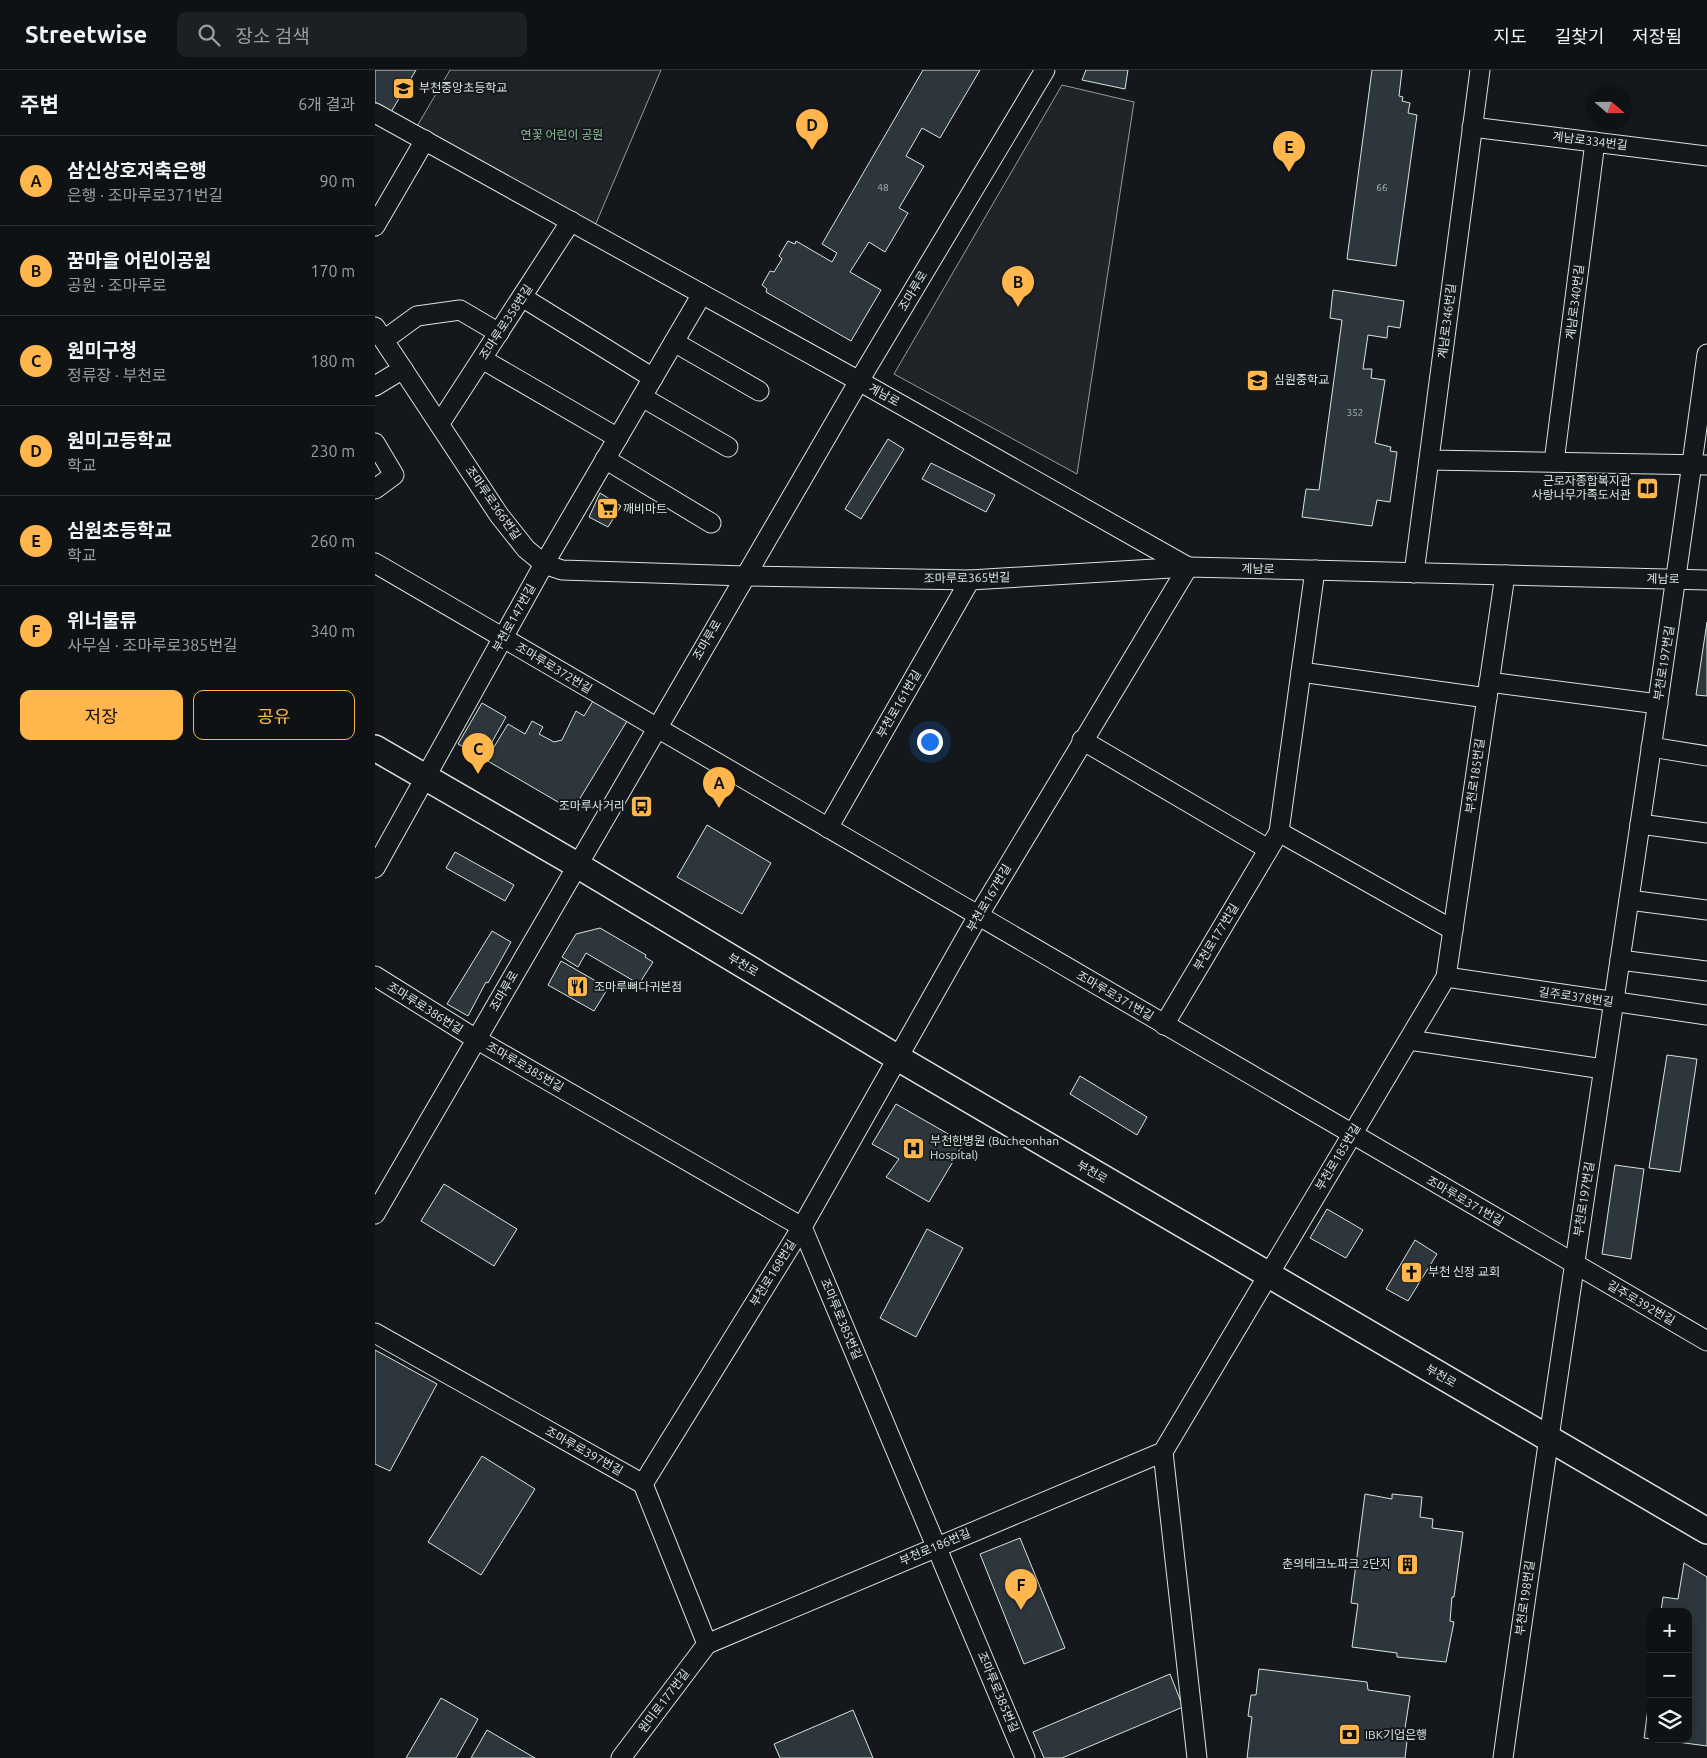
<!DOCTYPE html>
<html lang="ko">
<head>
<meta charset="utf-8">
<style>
	:root { --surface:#0f1215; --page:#1d2022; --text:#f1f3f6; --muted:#9b9ea0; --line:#2f3234; --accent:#ffb74d }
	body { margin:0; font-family:Ubuntu,"Noto Sans KR",sans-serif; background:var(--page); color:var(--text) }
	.controls { position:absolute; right:15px; bottom:15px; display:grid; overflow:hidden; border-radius:10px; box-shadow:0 2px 8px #0003 }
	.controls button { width:45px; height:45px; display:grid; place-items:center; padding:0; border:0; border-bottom:1px solid var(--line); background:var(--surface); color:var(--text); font:25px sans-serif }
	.compass { position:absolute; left:1212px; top:15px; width:45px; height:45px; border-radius:50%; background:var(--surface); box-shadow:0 2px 8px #0003; rotate:110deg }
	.you { position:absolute; left:554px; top:671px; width:18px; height:18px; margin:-12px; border:4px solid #fff; border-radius:50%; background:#1a73e8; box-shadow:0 0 0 8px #1a73e833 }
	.badge { display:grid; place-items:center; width:32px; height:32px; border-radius:50%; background:var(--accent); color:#111; font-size:16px; font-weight:700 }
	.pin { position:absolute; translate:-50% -41px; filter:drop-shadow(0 1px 2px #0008) }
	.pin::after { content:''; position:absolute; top:26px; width:18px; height:15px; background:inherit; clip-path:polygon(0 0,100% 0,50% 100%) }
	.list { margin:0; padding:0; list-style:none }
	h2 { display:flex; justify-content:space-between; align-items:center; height:65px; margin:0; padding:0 20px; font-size:21px }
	h2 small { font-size:16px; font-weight:400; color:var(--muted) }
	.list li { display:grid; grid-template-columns:32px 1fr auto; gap:15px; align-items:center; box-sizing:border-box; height:90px; padding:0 20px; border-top:1px solid var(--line) }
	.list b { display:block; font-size:19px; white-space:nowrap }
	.list p { margin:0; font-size:16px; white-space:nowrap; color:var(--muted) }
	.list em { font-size:16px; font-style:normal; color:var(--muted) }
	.actions { display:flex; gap:10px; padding:15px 20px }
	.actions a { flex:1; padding:11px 0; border:1px solid var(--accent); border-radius:10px; text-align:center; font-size:18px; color:var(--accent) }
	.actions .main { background:var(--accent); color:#111 }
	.icon { flex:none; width:28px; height:28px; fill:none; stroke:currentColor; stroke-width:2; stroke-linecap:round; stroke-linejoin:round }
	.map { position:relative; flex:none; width:1332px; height:1688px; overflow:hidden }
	header { display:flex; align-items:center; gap:30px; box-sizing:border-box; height:70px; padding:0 25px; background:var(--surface); border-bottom:1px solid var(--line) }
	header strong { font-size:24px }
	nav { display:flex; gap:28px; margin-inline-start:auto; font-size:18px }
	.search { width:350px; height:45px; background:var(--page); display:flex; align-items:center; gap:12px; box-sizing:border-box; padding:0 18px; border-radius:10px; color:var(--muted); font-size:19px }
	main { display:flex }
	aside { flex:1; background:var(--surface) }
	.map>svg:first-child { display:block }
	.green { fill:#202428; stroke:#939e99 }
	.building { fill:#2c363c; stroke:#d8e6dc }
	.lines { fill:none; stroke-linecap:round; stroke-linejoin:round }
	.minor-casing { stroke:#d8e6dc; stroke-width:21 }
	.major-casing { stroke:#d8e6dc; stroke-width:28 }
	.minor { stroke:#14181c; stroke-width:19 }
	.major { stroke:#14181c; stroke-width:25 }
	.labels { text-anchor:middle; stroke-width:4; stroke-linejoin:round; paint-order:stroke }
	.number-label { font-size:10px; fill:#adbab4 }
	.poi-label { font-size:12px; fill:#d8e6dc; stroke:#14181c; text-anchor:start }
	.park-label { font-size:12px; fill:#8ac095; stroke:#14181c }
	.street-label { font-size:12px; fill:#d8e6dc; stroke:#14181c }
</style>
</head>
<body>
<header>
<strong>Streetwise</strong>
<div class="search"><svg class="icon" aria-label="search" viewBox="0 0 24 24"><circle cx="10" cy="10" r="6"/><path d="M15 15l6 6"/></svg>장소 검색</div>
<nav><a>지도</a><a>길찾기</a><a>저장됨</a></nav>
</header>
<main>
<aside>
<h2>주변<small>6개 결과</small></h2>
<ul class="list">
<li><span class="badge">A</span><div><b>삼신상호저축은행</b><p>은행 · 조마루로371번길</p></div><em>90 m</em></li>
<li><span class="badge">B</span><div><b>꿈마을 어린이공원</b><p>공원 · 조마루로</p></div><em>170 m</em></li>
<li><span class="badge">C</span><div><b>원미구청</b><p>정류장 · 부천로</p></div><em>180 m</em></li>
<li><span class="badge">D</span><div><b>원미고등학교</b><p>학교</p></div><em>230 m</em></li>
<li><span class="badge">E</span><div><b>심원초등학교</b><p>학교</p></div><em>260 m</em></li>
<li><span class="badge">F</span><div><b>위너물류</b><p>사무실 · 조마루로385번길</p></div><em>340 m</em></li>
</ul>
<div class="actions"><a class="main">저장</a><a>공유</a></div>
</aside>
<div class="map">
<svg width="1332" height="1688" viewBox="0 0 1332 1688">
	<rect width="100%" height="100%" fill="#14181c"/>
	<g class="green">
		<polygon points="75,0 286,0 219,158 41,58"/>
		<polygon points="687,15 759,32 702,404 519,304"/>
	</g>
	<g class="building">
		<polygon points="0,0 41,0 16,42 0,32"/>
		<polygon points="548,0 605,0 565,68 547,58 531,86 549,96 524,138 533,143 510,182 494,172 475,202 506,220 476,271 391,222 392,219 387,215 395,201 399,202 407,189 404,186 413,171 420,174 421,171 457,192 462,183 447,174"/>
		<polygon points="711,0 753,0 750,19 707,10"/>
		<polygon points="997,0 1027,0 1024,26 1028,27 1027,31 1035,33 1033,43 1042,45 1021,196 972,189"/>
		<polygon points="958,220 1029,231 1025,258 1013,256 1012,268 993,265 988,299 997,299 996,308 1010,310 1000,373 1016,377 1015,381 1022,382 1015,432 1002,430 997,456 927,447 931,419 944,420 967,250 955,248"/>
		<polygon points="513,369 529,379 486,449 470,439"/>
		<polygon points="556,393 620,425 611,442 547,409"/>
		<polygon points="225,423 246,436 233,457 214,447"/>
		<polygon points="1332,552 1332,626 1321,625"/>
		<polygon points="218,631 252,651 204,730 191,734 183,732 111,690 133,654 150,664 157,651 168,657 164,664 179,672 187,670 201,641 209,646"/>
		<polygon points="107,633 131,647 108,688 83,674"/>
		<polygon points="332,755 396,793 367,844 302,807"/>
		<polygon points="80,782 139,815 130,831 71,798"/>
		<polygon points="225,858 271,885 270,887 278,892 264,914 211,883 203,897 187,887 201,864"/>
		<polygon points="117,861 136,872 113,913 111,912 93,946 72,934"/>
		<polygon points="186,891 233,918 219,941 173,915"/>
		<polygon points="1292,985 1322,989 1305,1102 1274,1098"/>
		<polygon points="705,1006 772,1047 762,1065 695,1024"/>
		<polygon points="521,1034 589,1073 554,1132 511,1107 524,1089 497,1074"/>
		<polygon points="1240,1095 1269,1099 1256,1189 1227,1184"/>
		<polygon points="69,1114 142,1159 119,1196 46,1151"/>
		<polygon points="952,1139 988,1160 971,1188 935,1168"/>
		<polygon points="552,1159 588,1178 541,1267 505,1248"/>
		<polygon points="1040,1170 1062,1184 1033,1231 1011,1219"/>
		<polygon points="0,1280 62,1314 15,1401 0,1394"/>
		<polygon points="107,1386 160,1419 106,1505 53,1472"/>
		<polygon points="990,1424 1017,1429 1017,1424 1047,1427 1045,1447 1058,1449 1057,1458 1088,1462 1079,1527 1077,1527 1075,1551 1079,1552 1071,1592 1022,1587 1022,1583 977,1577 983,1534 976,1533"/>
		<polygon points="645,1468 690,1578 649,1594 605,1484"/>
		<polygon points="1309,1493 1332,1507 1332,1676 1280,1669 1313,1669 1313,1542 1286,1541 1288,1527 1303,1529"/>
		<polygon points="884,1599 992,1612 993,1620 1035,1626 1028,1671 1032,1671 1030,1688 872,1688 877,1647 873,1646 876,1625 881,1625"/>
		<polygon points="795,1604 808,1637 687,1688 669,1688 658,1662"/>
		<polygon points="1276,1616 1276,1669 1269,1668"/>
		<polygon points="66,1628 103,1649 81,1688 31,1688"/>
		<polygon points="478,1640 498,1688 405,1688 399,1674"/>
		<polygon points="112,1660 160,1688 96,1688"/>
	</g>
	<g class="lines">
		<defs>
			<g id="minor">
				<polyline points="0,43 484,311 813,497"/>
				<polyline points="1097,57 1332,86"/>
				<polyline points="0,156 50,70"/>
				<polyline points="147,227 278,308"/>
				<polyline points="0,257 124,445 151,479 169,494 187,500 370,506 595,510 813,497 1332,510"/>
				<polyline points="9,270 42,246 85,240 124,263"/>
				<polyline points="299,272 384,321"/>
				<polyline points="107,289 243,368"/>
				<polyline points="0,316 28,299"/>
				<polyline points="267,327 353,377"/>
				<polyline points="65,353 196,151"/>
				<polyline points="0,373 19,405 0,419"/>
				<polyline points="230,389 336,453"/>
				<polyline points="1054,390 1332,395"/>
				<polyline points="1179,392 1220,72"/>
				<polyline points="0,493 1332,1271"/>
				<polyline points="1039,503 1105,0"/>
				<polyline points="926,602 1112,628"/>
				<polyline points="1114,612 1283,634"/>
				<polyline points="707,670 893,779"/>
				<polyline points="1276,677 1332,686"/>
				<polyline points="1265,754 1332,763"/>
				<polyline points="453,758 595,510"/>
				<polyline points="904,762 1078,860"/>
				<polyline points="0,798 169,494 327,224"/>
				<polyline points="1254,830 1332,840"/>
				<polyline points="1245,890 1332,901"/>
				<polyline points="0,906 101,969 427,1157 650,1688"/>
				<polyline points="1071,907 1332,945"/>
				<polyline points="789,955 904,762 940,500"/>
				<polyline points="1034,970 1228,999"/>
				<polyline points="0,1144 484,311 670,0"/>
				<polyline points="0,1263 268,1414 332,1574"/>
				<polyline points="788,1382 822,1688"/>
				<polyline points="268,1414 427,1157 603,846 813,497"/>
				<polyline points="332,1574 788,1382 1071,907 1130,505"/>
				<polyline points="246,1688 332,1574"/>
				<path d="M 1128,1688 C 1193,1219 1269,752 1332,284"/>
			</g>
			<polyline id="major" points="0,678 202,795 523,988 1332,1461"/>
		</defs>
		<use href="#minor" class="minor-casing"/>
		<use href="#major" class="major-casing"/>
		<use href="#minor" class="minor"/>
		<use href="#major" class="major"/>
	</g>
	<defs>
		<symbol id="school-square" viewBox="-11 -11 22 22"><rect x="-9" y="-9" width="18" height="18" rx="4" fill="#ffb74d" stroke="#14181c"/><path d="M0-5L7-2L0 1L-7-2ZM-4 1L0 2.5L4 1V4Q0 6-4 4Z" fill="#111"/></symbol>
		<symbol id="library-square" viewBox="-11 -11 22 22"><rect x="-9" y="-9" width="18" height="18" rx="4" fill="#ffb74d" stroke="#14181c"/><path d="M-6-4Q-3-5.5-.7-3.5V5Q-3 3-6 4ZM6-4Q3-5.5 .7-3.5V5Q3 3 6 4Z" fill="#111"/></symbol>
		<symbol id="supermarket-square" viewBox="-11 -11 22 22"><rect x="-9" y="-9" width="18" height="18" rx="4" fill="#ffb74d" stroke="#14181c"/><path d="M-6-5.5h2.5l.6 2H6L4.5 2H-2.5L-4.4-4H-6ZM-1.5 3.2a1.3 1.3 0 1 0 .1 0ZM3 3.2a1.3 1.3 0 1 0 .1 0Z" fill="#111"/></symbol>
		<symbol id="bus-square" viewBox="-11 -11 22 22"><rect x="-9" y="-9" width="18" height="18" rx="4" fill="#ffb74d" stroke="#14181c"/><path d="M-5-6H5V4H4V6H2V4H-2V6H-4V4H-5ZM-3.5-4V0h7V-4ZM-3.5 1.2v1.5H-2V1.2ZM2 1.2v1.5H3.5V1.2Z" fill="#111"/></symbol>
		<symbol id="restaurant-square" viewBox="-11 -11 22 22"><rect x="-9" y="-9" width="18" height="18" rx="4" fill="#ffb74d" stroke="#14181c"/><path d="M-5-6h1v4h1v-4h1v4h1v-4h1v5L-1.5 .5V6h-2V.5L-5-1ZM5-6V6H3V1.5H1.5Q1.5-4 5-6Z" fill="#111"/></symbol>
		<symbol id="hospital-square" viewBox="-11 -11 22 22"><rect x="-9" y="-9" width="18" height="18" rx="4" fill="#ffb74d" stroke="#14181c"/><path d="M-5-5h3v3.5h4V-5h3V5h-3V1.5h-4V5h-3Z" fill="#111"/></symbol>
		<symbol id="church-square" viewBox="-11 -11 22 22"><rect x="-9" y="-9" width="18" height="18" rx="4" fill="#ffb74d" stroke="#14181c"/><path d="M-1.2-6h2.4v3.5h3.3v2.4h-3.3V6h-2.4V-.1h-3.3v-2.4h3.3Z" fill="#111"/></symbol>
		<symbol id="building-square" viewBox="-11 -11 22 22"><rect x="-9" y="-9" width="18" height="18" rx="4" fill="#ffb74d" stroke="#14181c"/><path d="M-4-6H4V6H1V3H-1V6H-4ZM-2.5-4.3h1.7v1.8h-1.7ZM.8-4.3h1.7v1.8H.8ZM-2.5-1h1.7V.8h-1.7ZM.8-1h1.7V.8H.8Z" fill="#111"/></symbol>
		<symbol id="bank-square" viewBox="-11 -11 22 22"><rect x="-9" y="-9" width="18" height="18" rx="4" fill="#ffb74d" stroke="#14181c"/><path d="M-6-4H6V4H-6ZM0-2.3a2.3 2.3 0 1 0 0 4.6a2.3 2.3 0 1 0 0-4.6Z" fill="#111"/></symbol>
	</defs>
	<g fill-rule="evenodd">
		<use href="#school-square" x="16" y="6" width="25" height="25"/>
		<use href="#school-square" x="870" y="298" width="25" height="25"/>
		<use href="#library-square" x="1260" y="406" width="25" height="25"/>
		<use href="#supermarket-square" x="220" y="426" width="25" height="25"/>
		<use href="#bus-square" x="254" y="724" width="25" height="25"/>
		<use href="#restaurant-square" x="190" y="904" width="25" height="25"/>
		<use href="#hospital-square" x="526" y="1066" width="25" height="25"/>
		<use href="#church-square" x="1024" y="1190" width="25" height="25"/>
		<use href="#building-square" x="1020" y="1482" width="25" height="25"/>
		<use href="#bank-square" x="962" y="1652" width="25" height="25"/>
	</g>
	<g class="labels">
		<g class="number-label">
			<text x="508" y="121">48</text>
			<text x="1007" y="121">66</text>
			<text x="980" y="346">352</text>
		</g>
		<g class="poi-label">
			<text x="44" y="22">부천중앙초등학교</text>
			<text x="899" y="314">심원중학교</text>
			<text x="1256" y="415" text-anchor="end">근로자종합복지관<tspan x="1256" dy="14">사랑나무가족도서관</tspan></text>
			<text x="248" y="443">깨비마트</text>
			<text x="250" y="740" text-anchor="end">조마루사거리</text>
			<text x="219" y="921">조마루뼈다귀본점</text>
			<text x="555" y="1075">부천한병원 (Bucheonhan<tspan x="555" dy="14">Hospital)</tspan></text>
			<text x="1053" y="1206">부천 신정 교회</text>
			<text x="1016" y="1498" text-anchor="end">춘의테크노파크 2단지</text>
			<text x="990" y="1669">IBK기업은행</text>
		</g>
		<g class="park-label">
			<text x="187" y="69">연꽃 어린이 공원</text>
		</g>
		<g class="street-label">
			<text transform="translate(1215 71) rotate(7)" y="4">계남로334번길</text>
			<text transform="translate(538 221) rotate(-59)" y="4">조마루로</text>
			<text transform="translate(1200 232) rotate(-83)" y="4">계남로340번길</text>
			<text transform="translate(1072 251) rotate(-83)" y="4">계남로346번길</text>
			<text transform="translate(131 252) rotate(-57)" y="4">조마루로358번길</text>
			<text transform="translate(509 325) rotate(29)" y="4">계남로</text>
			<text transform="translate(118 433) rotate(55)" y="4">조마루로366번길</text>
			<text transform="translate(883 499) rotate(1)" y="4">계남로</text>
			<text transform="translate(592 508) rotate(-1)" y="4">조마루로365번길</text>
			<text transform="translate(1288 509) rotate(1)" y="4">계남로</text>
			<text transform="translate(139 548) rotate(-61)" y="4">부천로147번길</text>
			<text transform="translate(332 570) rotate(-60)" y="4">조마루로</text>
			<text transform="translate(1289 593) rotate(-81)" y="4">부천로197번길</text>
			<text transform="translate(179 598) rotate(31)" y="4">조마루로372번길</text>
			<text transform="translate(524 634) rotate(-60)" y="4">부천로161번길</text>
			<text transform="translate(1100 706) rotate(-82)" y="4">부천로185번길</text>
			<text transform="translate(614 828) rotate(-60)" y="4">부천로167번길</text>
			<text transform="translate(841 867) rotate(-59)" y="4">부천로177번길</text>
			<text transform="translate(368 895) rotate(31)" y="4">부천로</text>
			<text transform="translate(129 921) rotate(-60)" y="4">조마루로</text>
			<text transform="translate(740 926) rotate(30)" y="4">조마루로371번길</text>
			<text transform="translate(1201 927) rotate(8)" y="4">길주로378번길</text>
			<text transform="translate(50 938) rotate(32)" y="4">조마루로386번길</text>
			<text transform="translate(150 997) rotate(30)" y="4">조마루로385번길</text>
			<text transform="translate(963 1087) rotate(-59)" y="4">부천로185번길</text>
			<text transform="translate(717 1102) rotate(30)" y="4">부천로</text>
			<text transform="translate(1209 1129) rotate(-81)" y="4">부천로197번길</text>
			<text transform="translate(1090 1131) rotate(30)" y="4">조마루로371번길</text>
			<text transform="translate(398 1203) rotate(-58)" y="4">부천로168번길</text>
			<text transform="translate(1266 1233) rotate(30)" y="4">길주로392번길</text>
			<text transform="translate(466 1249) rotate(67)" y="4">조마루로385번길</text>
			<text transform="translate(1066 1306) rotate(30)" y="4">부천로</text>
			<text transform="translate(209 1381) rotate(29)" y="4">조마루로397번길</text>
			<text transform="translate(560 1477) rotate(-23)" y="4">부천로186번길</text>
			<text transform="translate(1150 1528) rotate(-82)" y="4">부천로198번길</text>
			<text transform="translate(623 1622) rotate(67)" y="4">조마루로385번길</text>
			<text transform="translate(289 1631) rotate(-53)" y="4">원미로177번길</text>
		</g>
	</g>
</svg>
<div class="controls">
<button>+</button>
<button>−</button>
<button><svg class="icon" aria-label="layers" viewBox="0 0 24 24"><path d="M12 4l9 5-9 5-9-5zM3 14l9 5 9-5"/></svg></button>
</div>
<svg class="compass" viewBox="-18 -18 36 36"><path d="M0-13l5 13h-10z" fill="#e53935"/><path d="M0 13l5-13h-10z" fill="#9b9ea0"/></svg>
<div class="you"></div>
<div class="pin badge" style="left:344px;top:738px">A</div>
<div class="pin badge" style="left:643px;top:237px">B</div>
<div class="pin badge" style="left:103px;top:704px">C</div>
<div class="pin badge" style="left:437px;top:80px">D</div>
<div class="pin badge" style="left:914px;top:102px">E</div>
<div class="pin badge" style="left:646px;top:1540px">F</div>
</div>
</main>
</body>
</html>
